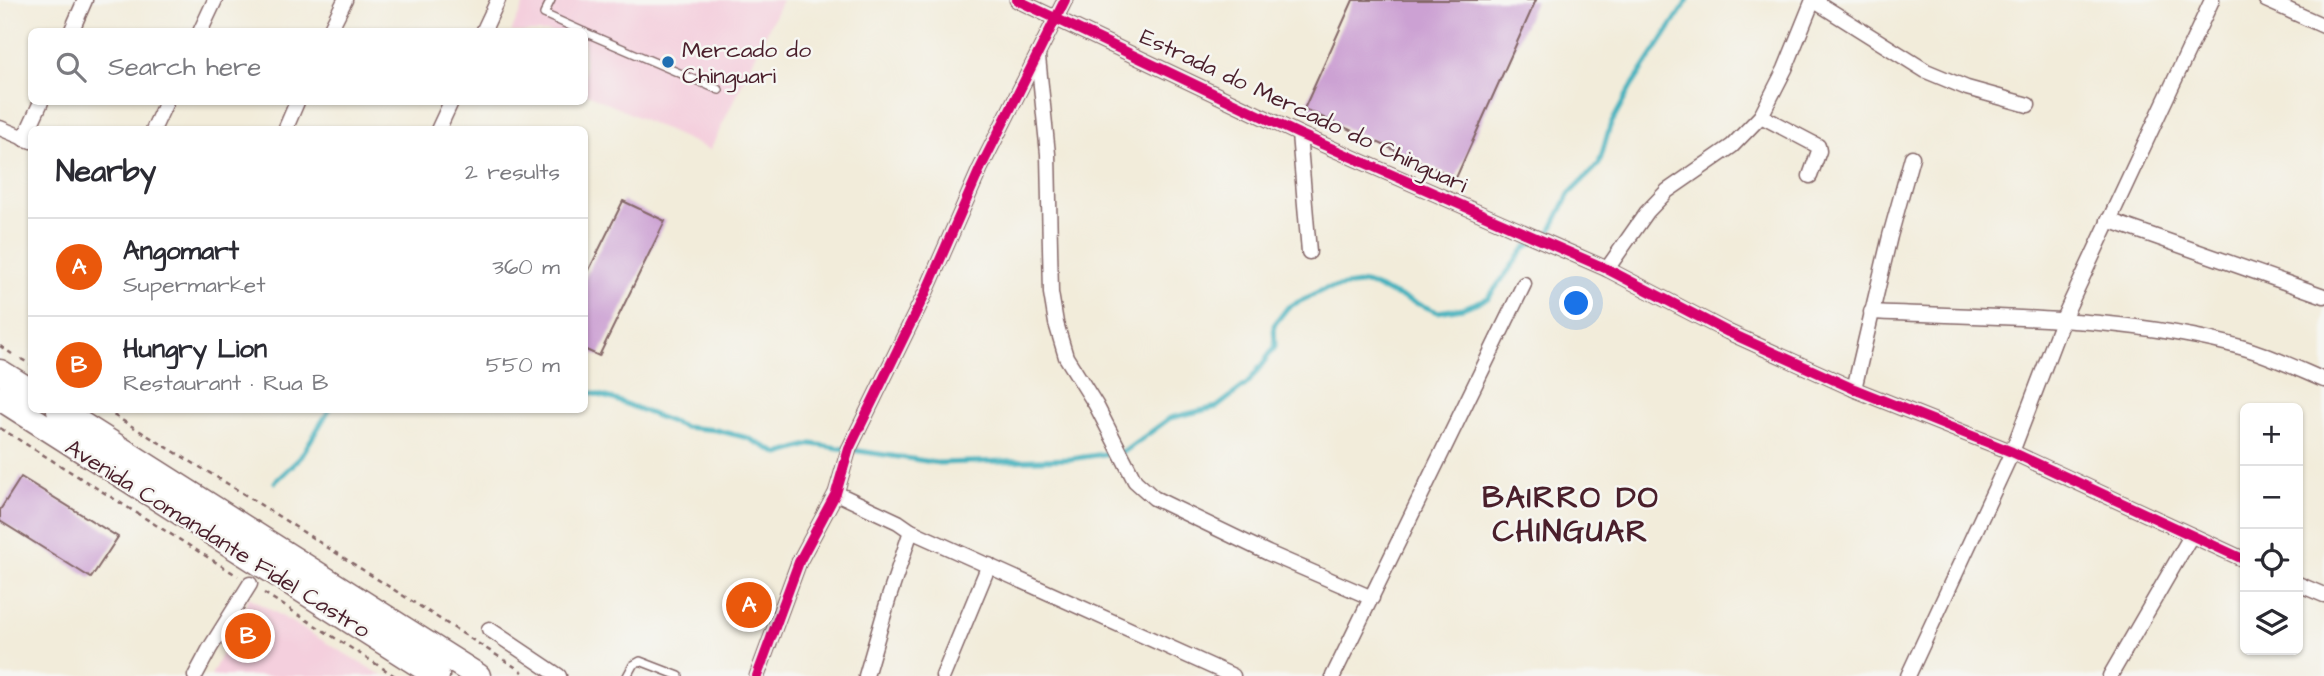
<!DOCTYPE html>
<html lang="en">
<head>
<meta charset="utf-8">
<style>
	:root { --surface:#fff; --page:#f2f2f3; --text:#2b2b33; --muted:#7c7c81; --line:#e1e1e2; --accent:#ea580c }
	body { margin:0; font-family:"Architects Daughter",sans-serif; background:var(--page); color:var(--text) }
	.controls { position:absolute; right:21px; bottom:21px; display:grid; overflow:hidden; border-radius:10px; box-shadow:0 2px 5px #0004 }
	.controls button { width:63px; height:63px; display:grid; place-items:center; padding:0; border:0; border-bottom:2px solid var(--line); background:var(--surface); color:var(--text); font:35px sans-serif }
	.you { position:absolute; left:1577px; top:304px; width:24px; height:24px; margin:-18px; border:5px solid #fff; border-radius:50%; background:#1a73e8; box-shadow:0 0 0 10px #1a73e833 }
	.badge { display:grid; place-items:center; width:46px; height:46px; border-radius:50%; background:var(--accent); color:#fff; font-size:23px; font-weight:700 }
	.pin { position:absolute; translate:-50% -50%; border:4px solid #fff; box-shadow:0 2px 7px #0006 }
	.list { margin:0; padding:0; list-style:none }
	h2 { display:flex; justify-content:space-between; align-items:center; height:91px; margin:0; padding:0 28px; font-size:30px }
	h2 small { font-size:23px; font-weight:400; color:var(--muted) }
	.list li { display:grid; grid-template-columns:46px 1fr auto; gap:21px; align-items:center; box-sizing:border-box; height:98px; padding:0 28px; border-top:2px solid var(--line) }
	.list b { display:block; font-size:26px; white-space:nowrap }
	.list p { margin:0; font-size:23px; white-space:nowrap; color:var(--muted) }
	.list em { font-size:23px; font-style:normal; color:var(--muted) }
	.icon { flex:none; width:38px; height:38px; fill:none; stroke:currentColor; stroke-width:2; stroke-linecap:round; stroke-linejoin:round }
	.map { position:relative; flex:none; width:2324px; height:676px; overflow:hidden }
	.search { position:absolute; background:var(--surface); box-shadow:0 2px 5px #0004; left:28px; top:28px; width:560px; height:77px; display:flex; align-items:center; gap:18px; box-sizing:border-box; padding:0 24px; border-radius:10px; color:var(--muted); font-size:26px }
	.panel { position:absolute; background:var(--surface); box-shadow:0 2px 5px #0004; left:28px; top:126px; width:560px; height:287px; border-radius:10px }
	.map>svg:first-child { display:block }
	.built { fill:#f4cfdd }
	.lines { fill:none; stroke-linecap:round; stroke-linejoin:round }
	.stream { stroke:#42b1bd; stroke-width:5 }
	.building { fill:#cca1d3 }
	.service-casing { stroke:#856768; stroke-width:10 }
	.minor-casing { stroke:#856768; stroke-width:17 }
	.motorway-casing { stroke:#856768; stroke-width:27 }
	.path { stroke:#856768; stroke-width:2.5; stroke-dasharray:5 5; stroke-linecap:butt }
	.service { stroke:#fff; stroke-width:7 }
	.minor { stroke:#fff; stroke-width:14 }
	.motorway { stroke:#fff; stroke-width:24 }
	.cycleway-casing { stroke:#f6f6f2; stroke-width:15 }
	.cycleway { stroke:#d6006c; stroke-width:10 }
	.poi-dot { fill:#1f6fb2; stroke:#f6f6f2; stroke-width:2.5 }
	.labels { text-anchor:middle; stroke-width:5; stroke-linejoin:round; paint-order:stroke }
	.poi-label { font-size:23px; fill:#4a1f2b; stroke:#f6f6f2; text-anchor:start }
	.street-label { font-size:23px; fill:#4a1f2b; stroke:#f6f6f2 }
	.district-label { font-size:30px; font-weight:bold; letter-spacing:2px; fill:#4a1f2b; stroke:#f6f6f2 }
</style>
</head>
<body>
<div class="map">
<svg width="2324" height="676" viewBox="0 0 2324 676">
	<rect width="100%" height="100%" fill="#f6f6f2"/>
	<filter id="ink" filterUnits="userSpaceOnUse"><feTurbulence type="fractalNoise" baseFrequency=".0143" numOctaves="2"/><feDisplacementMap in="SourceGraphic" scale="14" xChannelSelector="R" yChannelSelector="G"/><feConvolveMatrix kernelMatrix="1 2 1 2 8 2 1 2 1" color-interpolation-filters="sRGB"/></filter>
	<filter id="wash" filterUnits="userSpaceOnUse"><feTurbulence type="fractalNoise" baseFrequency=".00686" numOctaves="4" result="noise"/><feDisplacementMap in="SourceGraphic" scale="28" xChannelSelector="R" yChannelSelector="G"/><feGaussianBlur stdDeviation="1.57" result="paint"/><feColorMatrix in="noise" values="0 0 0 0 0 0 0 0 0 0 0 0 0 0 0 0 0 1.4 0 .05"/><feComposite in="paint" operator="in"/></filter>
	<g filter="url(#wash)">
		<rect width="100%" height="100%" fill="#f2ecda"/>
		<g class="built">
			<polygon points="526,0 782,0 710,150 585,93 584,32 511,32"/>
			<polygon points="249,597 383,676 211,676"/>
		</g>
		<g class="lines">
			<g class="stream">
				<polyline points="584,391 613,399 684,427 716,430 748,438 779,454 812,444 939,463 1070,459 1125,451 1170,418 1217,407 1248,383 1275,347 1274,325 1288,307 1325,289 1366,283 1438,312 1463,308 1488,298 1526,247 1549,234 1569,194 1599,164 1610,126 1630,89 1688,0"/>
				<polyline points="275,482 300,458 329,410"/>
			</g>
		</g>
		<g id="blocks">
			<g class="building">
				<polygon points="1353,0 1536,0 1456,178 1304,109"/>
				<polygon points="623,201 665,221 599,356 584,349 584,280"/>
				<polygon points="21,477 118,537 91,578 0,521 0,510"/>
			</g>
		</g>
	</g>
	<g filter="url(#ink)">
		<use href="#blocks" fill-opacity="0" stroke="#856768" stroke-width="2"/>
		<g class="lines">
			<defs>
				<g id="service">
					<polyline points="551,0 544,14 584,32"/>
					<polyline points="584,32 719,90"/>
					<polyline points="627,676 633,665 640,661 679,676"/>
				</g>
				<g id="minor">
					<polyline points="1017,0 1299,134 1607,269 1728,332 1854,389 2012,452 2245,560"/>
					<polyline points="1813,0 1926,71 1967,88 2028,105"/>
					<polyline points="2266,0 2324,26"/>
					<polyline points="71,32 85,0"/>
					<polyline points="200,32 215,0"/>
					<polyline points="329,32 345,0"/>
					<polyline points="483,32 498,0"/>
					<polyline points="1038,57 1048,154 1051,293 1056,323 1066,357 1096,405 1135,481 1154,498 1268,553 1372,598"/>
					<polyline points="1761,116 1818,146 1819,151 1810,176"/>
					<polyline points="0,128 31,141"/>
					<polyline points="153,130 166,102"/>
					<polyline points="285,130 297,102"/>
					<polyline points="438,130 451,102"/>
					<polyline points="1299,134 1309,252"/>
					<polyline points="24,139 41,102"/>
					<polyline points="2108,220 2324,296"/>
					<polyline points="1607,269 1647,212 1667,191 1732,146 1761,116 1785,69 1813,0"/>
					<path d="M 1871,312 C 1995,318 2124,315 2244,348 C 2271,356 2298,369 2324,380"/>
					<polyline points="1854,389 1890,236 1912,157"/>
					<polyline points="836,493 898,522 911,531 1233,676"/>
					<polyline points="2298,584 2324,595"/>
					<polyline points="489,629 559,676"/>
					<polyline points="195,676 210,648 250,584"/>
					<polyline points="757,676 799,562 836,493 849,449 925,294 980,169 1065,0"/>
					<polyline points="866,676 889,597 911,531"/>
					<polyline points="943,676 989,565"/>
					<polyline points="1333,676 1524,284"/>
					<polyline points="1908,676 2012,452 2062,321 2212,0"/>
					<polyline points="2110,676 2191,536"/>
				</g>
				<g id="motorway">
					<polyline points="0,372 32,392"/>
					<polyline points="0,398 437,676"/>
					<polyline points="59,410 478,676"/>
				</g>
			</defs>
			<use href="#service" class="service-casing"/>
			<use href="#minor" class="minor-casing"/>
			<use href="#motorway" class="motorway-casing"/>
			<g class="path">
				<polyline points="0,346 12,354"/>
				<polyline points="21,359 32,365"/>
				<polyline points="105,410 228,484 523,672"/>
				<polyline points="0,428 238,576"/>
				<polyline points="264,593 395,676"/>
			</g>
			<use href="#service" class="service"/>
			<use href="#minor" class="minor"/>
			<use href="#motorway" class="motorway"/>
			<defs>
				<g id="cycleway">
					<polyline points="1017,0 1299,134 1607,269 1728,332 1854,389 2012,452 2245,560"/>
					<polyline points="757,676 799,562 836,493 849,449 925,294 980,169 1065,0"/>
				</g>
			</defs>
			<use href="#cycleway" class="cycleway-casing"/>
			<use href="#cycleway" class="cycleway"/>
		</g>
	</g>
	<circle class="poi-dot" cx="668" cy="62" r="7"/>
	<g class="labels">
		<g class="poi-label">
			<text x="682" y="57">Mercado do<tspan x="682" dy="26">Chinguari</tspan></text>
		</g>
		<g class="street-label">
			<text transform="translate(1304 110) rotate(25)" y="8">Estrada do Mercado do Chinguari</text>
			<text transform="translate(218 538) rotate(32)" y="8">Avenida Comandante Fidel Castro</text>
		</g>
		<g class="district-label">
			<text x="1571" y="507">BAIRRO DO<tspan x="1571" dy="34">CHINGUAR</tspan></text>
		</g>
	</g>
</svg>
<div class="controls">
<button>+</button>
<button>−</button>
<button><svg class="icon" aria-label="locate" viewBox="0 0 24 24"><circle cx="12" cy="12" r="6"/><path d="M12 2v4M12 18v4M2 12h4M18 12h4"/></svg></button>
<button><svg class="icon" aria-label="layers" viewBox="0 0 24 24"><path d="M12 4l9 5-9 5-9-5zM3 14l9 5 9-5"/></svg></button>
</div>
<div class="you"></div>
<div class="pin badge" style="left:749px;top:605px">A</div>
<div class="pin badge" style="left:248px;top:636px">B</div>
<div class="search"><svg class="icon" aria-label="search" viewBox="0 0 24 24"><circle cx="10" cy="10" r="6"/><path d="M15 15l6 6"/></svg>Search here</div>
<section class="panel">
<h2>Nearby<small>2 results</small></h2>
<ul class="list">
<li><span class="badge">A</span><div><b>Angomart</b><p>Supermarket</p></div><em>360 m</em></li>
<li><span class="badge">B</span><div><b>Hungry Lion</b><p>Restaurant · Rua B</p></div><em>550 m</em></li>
</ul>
</section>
</div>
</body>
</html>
